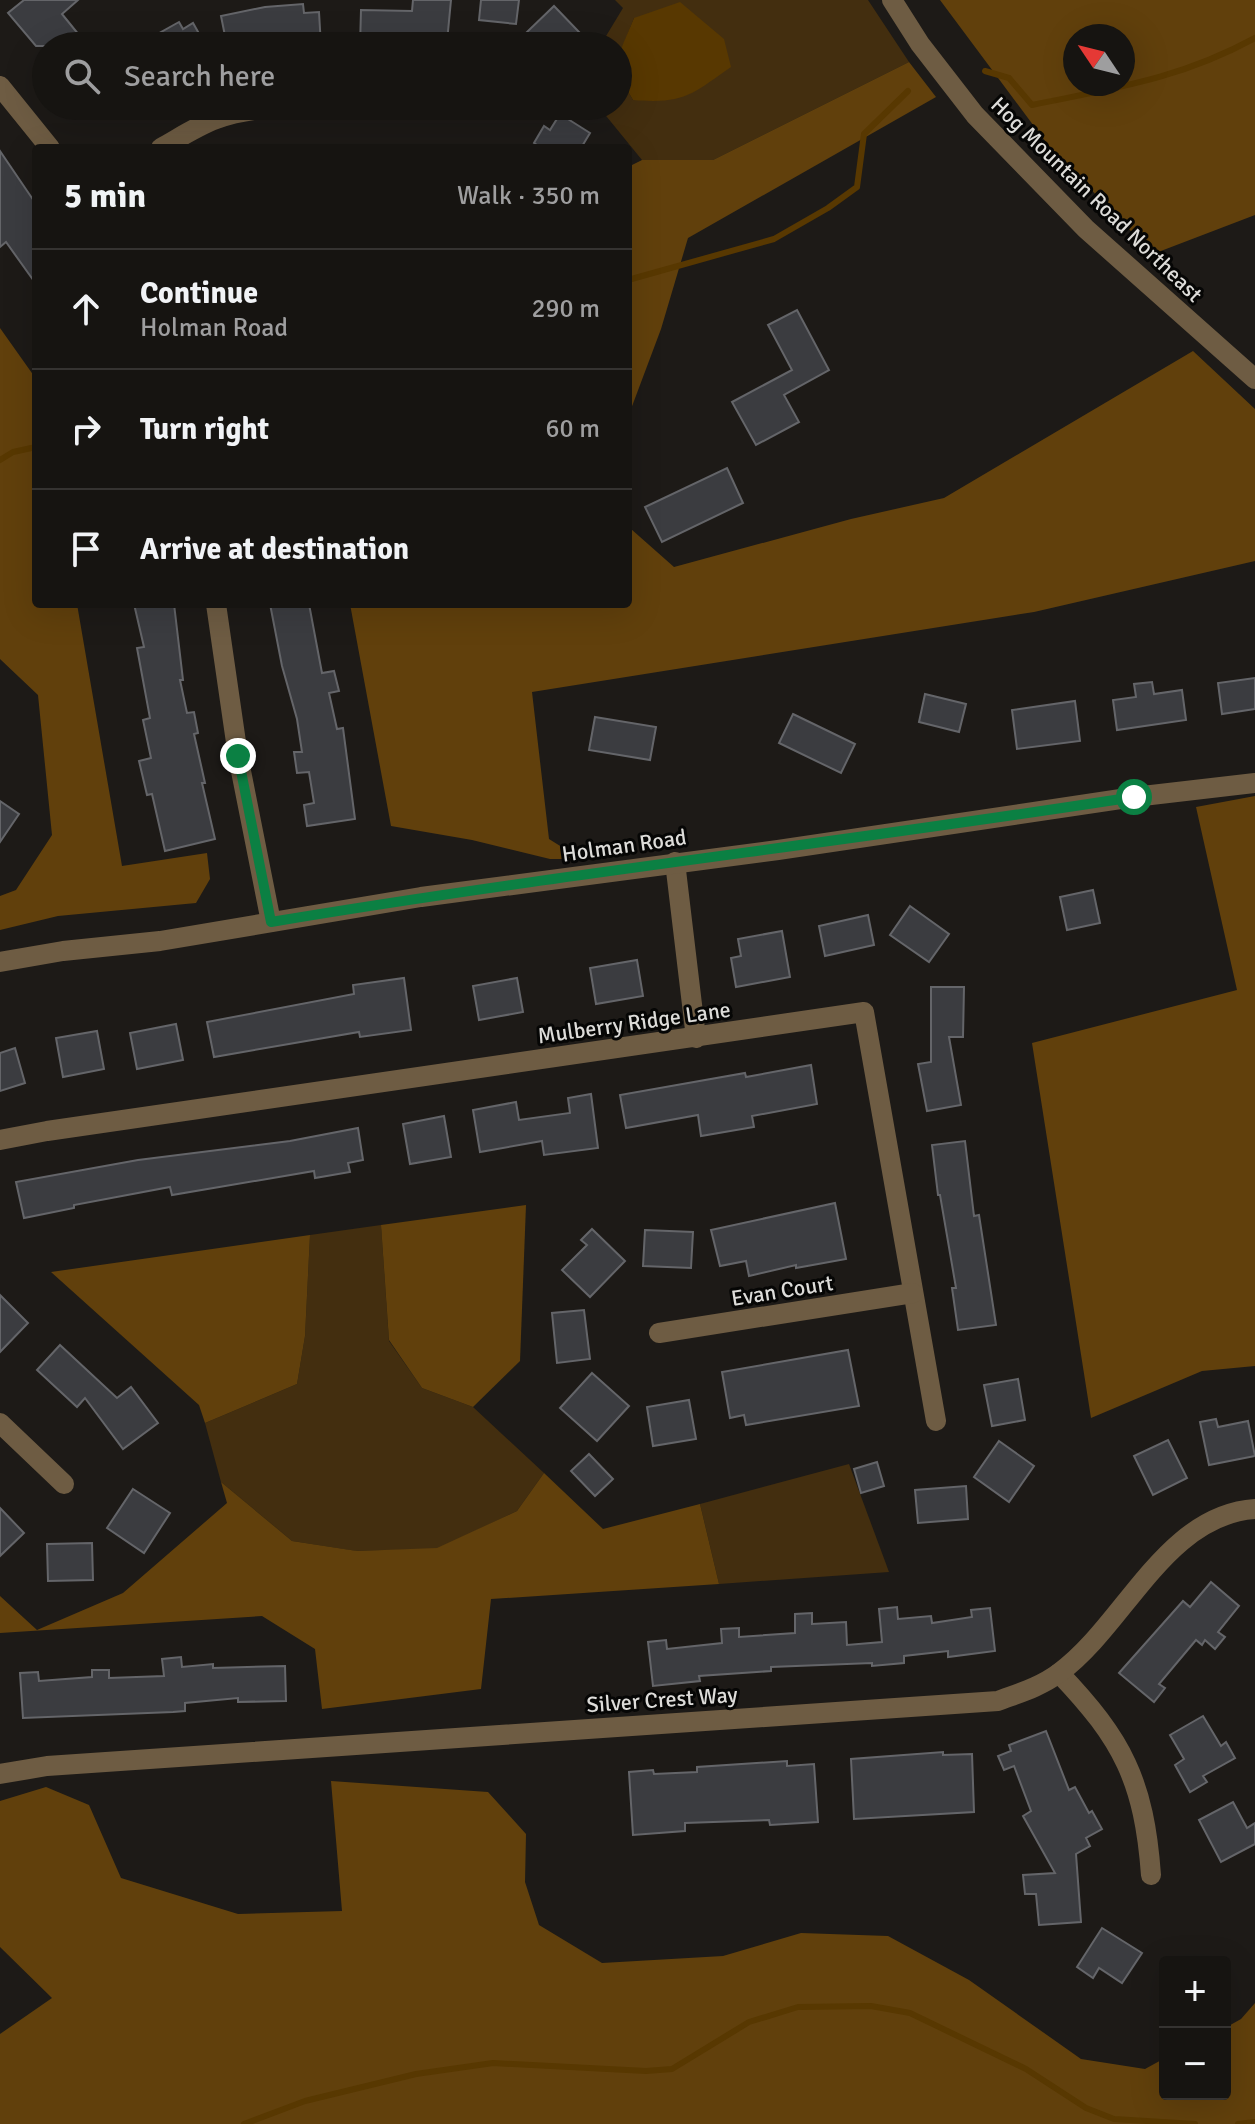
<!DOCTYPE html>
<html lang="en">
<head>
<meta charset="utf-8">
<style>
	:root { --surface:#161411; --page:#23211f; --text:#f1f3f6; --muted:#9e9e9f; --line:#353331 }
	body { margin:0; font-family:Signika,sans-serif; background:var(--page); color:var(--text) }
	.controls { position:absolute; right:24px; bottom:24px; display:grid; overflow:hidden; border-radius:8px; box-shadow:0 8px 32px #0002 }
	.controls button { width:72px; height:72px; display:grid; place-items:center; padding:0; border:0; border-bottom:2px solid var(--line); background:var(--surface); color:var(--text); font:40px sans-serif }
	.compass { position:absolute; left:1063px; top:24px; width:72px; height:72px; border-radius:50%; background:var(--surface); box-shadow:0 8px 32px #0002; rotate:305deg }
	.stop { position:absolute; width:24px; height:24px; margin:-18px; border:6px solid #0b8043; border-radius:50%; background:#fff }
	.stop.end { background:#0b8043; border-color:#fff; box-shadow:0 2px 8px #0008 }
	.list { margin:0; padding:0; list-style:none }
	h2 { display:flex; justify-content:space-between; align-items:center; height:104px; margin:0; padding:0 32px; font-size:34px }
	h2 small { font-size:26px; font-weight:400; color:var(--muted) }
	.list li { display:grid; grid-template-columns:52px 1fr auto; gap:24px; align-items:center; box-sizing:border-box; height:120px; padding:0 32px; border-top:2px solid var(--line) }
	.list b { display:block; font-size:30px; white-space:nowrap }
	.list p { margin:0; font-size:26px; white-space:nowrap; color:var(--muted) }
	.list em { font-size:26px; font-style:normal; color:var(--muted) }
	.icon { flex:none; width:44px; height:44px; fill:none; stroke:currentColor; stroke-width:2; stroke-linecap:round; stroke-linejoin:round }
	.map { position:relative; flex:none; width:1255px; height:2124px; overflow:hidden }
	.search { position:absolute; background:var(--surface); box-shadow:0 8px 32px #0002; left:32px; top:32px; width:600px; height:88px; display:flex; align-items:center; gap:20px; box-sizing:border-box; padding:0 28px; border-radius:44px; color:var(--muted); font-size:30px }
	.panel { position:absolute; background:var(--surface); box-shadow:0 8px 32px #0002; left:32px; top:144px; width:600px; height:464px; border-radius:8px }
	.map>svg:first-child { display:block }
	.green { fill:#432e0f }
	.forest { fill:#61400c; fill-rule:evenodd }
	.water { fill:#583801 }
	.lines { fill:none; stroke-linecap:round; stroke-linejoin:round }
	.stream { stroke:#583801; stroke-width:6 }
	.building { fill:#3b3c40; stroke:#646569; stroke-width:2 }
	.minor { stroke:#6e5c43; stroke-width:20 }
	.tertiary { stroke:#6e5c43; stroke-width:20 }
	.route { stroke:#0b8043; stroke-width:10 }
	.labels { text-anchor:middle; stroke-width:6; stroke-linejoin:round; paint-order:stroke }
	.street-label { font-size:22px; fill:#dddcd9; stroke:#060605 }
</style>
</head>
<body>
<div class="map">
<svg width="1255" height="2124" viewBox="0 0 1255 2124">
	<rect width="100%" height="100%" fill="#1d1a17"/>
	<g class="green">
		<polygon points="615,0 868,0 909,62 713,160 642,160 598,106 618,106 618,74 633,100 634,18 618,58 618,46 600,46 623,8"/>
		<polygon points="381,1225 389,1341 422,1388 473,1407 544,1473 517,1511 437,1549 356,1551 292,1541 221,1482 205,1423 297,1384 305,1336 310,1235"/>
		<polygon points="849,1464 889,1572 719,1584 700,1504"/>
	</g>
	<g class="forest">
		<path d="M 940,0 L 1255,0 L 1255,215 L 1153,254 L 1048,145 ZM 1075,36 L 1123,36 L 1123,84 L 1075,84 Z"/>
		<polygon points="909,62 936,97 688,238 661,329 628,417 628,167 642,160 713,160"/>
		<polygon points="0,328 34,376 36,375 36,604 77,604 122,866 207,853 210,879 196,903 58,916 0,930 0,896 16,890 52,835 38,695 0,659"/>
		<polygon points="1193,351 1255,409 1255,561 1034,612 532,692 549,839 581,859 550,859 472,840 391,826 350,604 628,604 628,506 631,529 674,567 851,519 944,498"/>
		<polygon points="1255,796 1255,1366 1202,1371 1091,1418 1032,1043 1237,990 1196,807"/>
		<polygon points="526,1205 520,1361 473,1407 422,1388 389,1340 381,1225"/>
		<polygon points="310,1235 305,1336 297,1384 205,1423 199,1405 51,1272"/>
		<polygon points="544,1473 603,1529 700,1504 719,1584 491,1599 481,1689 322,1709 315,1649 262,1616 0,1633 0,1596 37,1630 123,1593 227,1503 221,1482 292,1541 357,1551 437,1548 517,1511"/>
		<polygon points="331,1781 488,1792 526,1834 525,1882 539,1925 602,1963 723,1956 801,1933 888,1936 969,1980 1081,2059 1145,2069 1165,2058 1165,2094 1225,2094 1225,2028 1241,2019 1255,2003 1255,2124 0,2124 0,2034 52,1998 0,1947 0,1801 46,1787 89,1805 121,1878 238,1914 342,1911"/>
	</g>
	<path class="water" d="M 680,2 L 724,39 L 731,67 C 691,95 684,104 633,100 C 610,60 618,58 634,18 Z"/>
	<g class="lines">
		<g class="stream">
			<path d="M 985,71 L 1009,78 L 1032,105 C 1114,88 1180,79 1255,38"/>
			<polyline points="628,280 774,239 828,208 857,187 864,134 908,91"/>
			<polyline points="0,460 13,452 36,447"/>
			<polyline points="244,2124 305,2101 416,2074 493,2063 646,2071 672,2069 749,2022 798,2007 871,2006 910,2013 1026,2069 1086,2108 1114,2119 1195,2124"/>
			<polyline points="1238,2124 1255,2122"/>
		</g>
	</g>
	<g class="building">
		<polygon points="24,0 78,0 62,14 88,46 36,46 8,13"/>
		<polygon points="413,0 451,0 447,42 398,37 398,46 360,46 361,10 412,11"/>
		<polygon points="481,0 519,0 516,24 479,20"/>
		<polygon points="303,4 304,13 319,12 321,46 227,46 221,16 265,7"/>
		<polygon points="554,6 580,33 567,46 541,46 527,32"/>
		<polygon points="179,22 183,29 193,23 206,46 154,46 160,42 156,35"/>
		<polygon points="560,114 590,133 581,148 542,148 534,143 544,126 550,130"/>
		<polygon points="0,151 36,204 36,284 6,242 0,247"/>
		<polygon points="797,310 829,370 784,395 799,422 756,445 732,402 792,370 768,325"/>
		<polygon points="727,468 743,503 662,542 645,507"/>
		<polygon points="134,604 174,604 183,680 180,680 187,713 194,712 198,733 194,734 205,783 202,783 215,839 165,851 152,794 147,795 139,761 151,758 143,720 150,718 137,648 144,647"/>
		<polygon points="270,604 309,604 322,673 334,671 339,691 329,693 337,729 343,728 355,819 307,826 304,805 314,803 309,772 297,773 294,752 302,752 297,719 282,666"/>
		<polygon points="1255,678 1255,709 1222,714 1218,683"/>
		<polygon points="1152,682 1154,694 1182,690 1186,720 1117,730 1113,700 1136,697 1134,684"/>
		<polygon points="925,694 966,704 959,732 919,722"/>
		<polygon points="1075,701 1080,741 1017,749 1012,710"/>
		<polygon points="793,714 855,744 841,773 779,743"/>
		<polygon points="595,717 656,727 650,760 589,750"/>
		<polygon points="0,801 19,814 0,842"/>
		<polygon points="1093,890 1100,923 1067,930 1060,897"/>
		<polygon points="910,906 949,934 929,962 890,935"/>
		<polygon points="868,915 874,945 825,956 819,926"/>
		<polygon points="782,931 790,977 736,987 731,958 741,956 738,939"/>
		<polygon points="637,960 643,996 596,1004 590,968"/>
		<polygon points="404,978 411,1030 360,1037 359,1032 214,1057 207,1022 354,994 353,985"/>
		<polygon points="517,978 523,1012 479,1020 473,986"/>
		<polygon points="931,987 964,987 963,1037 949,1037 961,1105 927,1111 918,1064 931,1062"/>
		<polygon points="176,1024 183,1060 137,1069 130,1033"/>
		<polygon points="97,1031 104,1069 63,1077 56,1038"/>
		<polygon points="15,1048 25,1083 0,1091 0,1053"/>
		<polygon points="811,1065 817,1104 752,1116 754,1127 701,1136 698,1115 626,1128 620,1095 745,1073 746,1077"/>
		<polygon points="591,1094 598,1148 544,1155 542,1141 480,1152 473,1110 516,1102 519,1120 570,1113 568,1098"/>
		<polygon points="444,1116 451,1157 410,1164 403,1124"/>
		<polygon points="358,1128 363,1160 348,1163 350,1172 315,1178 314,1171 172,1195 170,1187 74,1205 74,1208 24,1218 16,1182 138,1160 290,1141"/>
		<polygon points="965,1141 974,1216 979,1215 996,1325 958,1330 952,1288 956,1288 940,1195 938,1195 932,1145"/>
		<polygon points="835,1203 846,1259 796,1268 796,1265 749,1276 746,1261 720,1266 711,1230"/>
		<polygon points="592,1229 625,1261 590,1297 562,1270 587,1245 581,1240"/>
		<polygon points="645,1230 693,1232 691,1268 643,1266"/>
		<polygon points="0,1295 28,1323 0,1352"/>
		<polygon points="584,1310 590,1359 557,1363 552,1313"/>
		<polygon points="60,1345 117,1398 131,1387 158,1423 123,1449 85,1398 77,1407 37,1370"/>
		<polygon points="848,1350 859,1406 746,1425 744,1415 730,1418 722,1372"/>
		<polygon points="592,1373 629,1406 597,1441 560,1408"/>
		<polygon points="1018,1379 1025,1420 992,1426 984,1385"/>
		<polygon points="689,1400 696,1439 653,1446 647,1407"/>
		<polygon points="1216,1419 1218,1427 1248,1421 1255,1456 1209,1465 1200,1422"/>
		<polygon points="1168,1440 1187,1478 1153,1495 1134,1456"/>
		<polygon points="999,1441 1034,1466 1009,1502 974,1477"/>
		<polygon points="589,1454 613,1479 595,1496 571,1471"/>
		<polygon points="877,1462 884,1486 861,1493 854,1469"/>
		<polygon points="966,1486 968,1519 918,1523 915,1490"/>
		<polygon points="133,1489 170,1513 144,1553 107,1528"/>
		<polygon points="0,1508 24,1533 0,1556"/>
		<polygon points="92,1543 93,1580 48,1581 47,1544"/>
		<polygon points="1211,1582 1239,1606 1218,1632 1225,1637 1215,1649 1205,1640 1202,1645 1196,1640 1159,1684 1165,1688 1154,1702 1119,1673 1183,1601 1190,1607"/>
		<polygon points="897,1607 898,1619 931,1616 932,1623 972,1617 971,1610 990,1608 995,1651 948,1657 948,1651 904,1656 904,1663 872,1666 872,1663 771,1667 771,1671 699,1676 700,1681 653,1686 648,1642 666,1640 667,1649 722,1643 721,1629 739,1628 739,1637 795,1633 795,1614 812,1613 812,1624 846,1622 847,1645 882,1642 879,1609"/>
		<polygon points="181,1657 182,1667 213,1664 213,1668 285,1666 286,1701 238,1702 238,1698 185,1703 185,1711 173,1712 23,1718 20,1673 38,1672 39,1681 92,1677 92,1670 109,1670 109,1678 164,1676 162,1659"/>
		<polygon points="1203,1716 1221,1746 1226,1742 1235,1758 1203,1776 1207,1782 1190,1792 1175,1765 1184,1759 1170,1735"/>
		<polygon points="1046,1731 1069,1790 1075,1787 1089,1813 1092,1811 1102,1829 1086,1838 1090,1846 1076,1854 1081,1922 1039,1925 1036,1894 1025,1894 1023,1875 1055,1873 1023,1816 1031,1811 1014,1766 1004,1770 998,1756 1011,1751 1009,1745"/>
		<polygon points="943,1752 943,1755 972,1754 974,1812 854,1819 851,1759"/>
		<polygon points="787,1761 787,1766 814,1764 818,1822 770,1825 769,1820 685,1823 685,1831 633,1835 629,1772 653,1770 654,1774 697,1772 697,1767"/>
		<polygon points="1233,1802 1247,1828 1255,1823 1255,1844 1221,1862 1199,1820"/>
		<polygon points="1102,1928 1142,1953 1122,1983 1099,1968 1093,1978 1077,1967"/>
	</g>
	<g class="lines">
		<g class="minor">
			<polyline points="0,86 50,148"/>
			<path d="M 161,148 C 179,138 197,126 216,119 C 258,104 304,107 347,106"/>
			<polyline points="216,604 238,756 271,922"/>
			<polyline points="675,862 696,1038"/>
			<polyline points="0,962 63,951 160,941 421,897 778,850 1134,797 1255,783"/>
			<polyline points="0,1140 47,1131 864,1012 936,1421"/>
			<polyline points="659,1333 913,1293"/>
			<polyline points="0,1423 64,1484"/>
			<path d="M 1059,1673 C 1123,1740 1144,1781 1151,1875"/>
			<path d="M 0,1774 L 47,1766 L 998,1701 C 1019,1693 1040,1687 1059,1673 C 1125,1625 1165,1515 1255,1509"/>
		</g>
		<polyline class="tertiary" points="892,0 920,44 975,115 1086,229 1255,379"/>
	</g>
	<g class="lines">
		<path class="route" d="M 238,756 L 271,922 C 558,874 847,842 1134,797"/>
	</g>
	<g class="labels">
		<g class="street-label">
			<text transform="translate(1097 199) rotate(44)" y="8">Hog Mountain Road Northeast</text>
			<text transform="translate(624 845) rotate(-8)" y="8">Holman Road</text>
			<text transform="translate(634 1022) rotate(-8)" y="8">Mulberry Ridge Lane</text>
			<text transform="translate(782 1290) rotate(-9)" y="8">Evan Court</text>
			<text transform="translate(662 1699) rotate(-4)" y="8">Silver Crest Way</text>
		</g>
	</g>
</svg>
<div class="controls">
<button>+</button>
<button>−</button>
</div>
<svg class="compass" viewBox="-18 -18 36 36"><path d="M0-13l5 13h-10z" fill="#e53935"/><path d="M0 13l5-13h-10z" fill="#9e9e9f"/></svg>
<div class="stop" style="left:1134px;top:797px"></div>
<div class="stop end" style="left:238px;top:756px"></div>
<div class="search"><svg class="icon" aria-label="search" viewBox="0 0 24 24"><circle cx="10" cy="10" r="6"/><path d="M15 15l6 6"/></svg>Search here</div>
<section class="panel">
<h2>5 min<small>Walk · 350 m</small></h2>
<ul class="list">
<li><svg class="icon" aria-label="ahead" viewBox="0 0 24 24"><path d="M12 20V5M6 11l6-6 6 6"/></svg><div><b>Continue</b><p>Holman Road</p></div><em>290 m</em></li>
<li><svg class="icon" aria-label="right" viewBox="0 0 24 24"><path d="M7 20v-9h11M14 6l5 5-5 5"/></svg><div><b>Turn right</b></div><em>60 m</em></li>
<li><svg class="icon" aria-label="arrive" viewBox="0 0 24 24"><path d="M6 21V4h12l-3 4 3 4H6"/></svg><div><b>Arrive at destination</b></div></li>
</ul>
</section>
</div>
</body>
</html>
